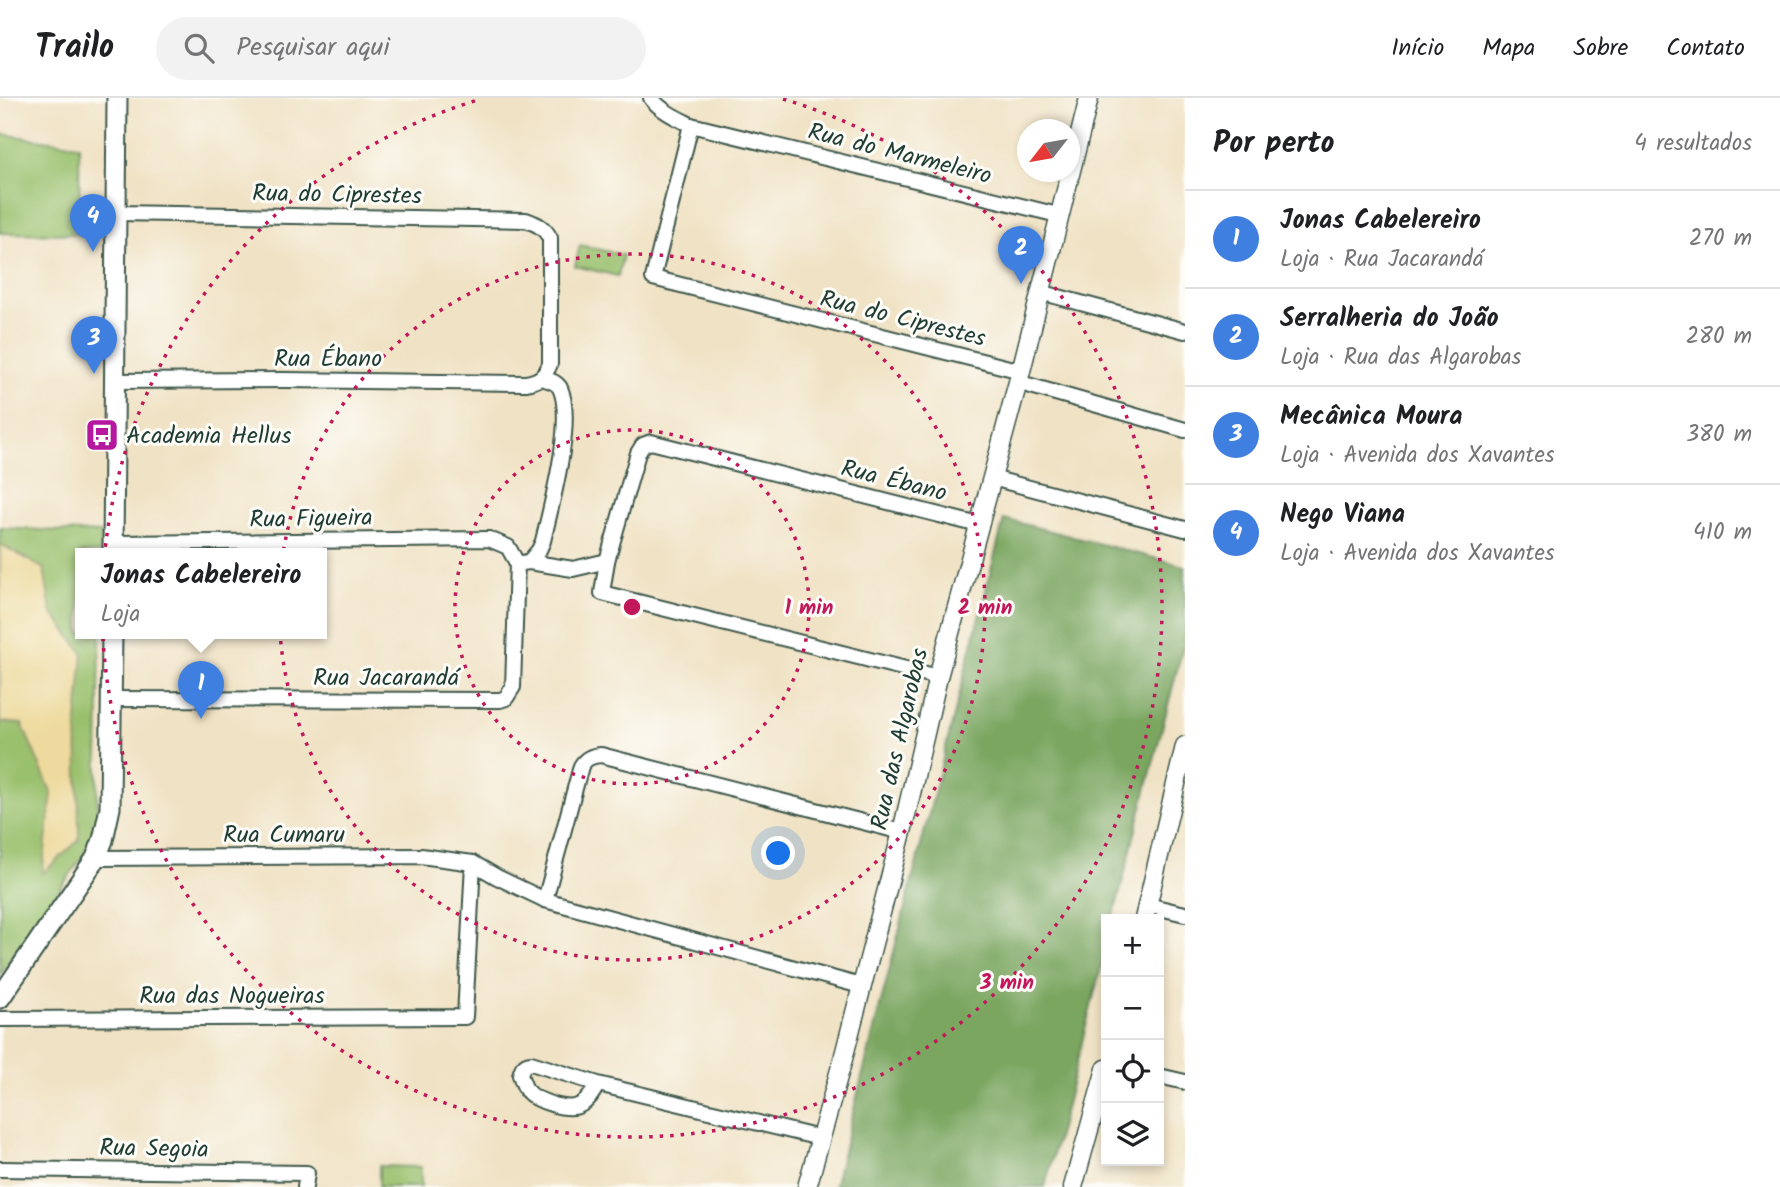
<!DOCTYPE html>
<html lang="pt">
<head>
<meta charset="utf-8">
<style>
	:root { --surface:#fff; --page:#f2f2f2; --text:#202124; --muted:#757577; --line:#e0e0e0; --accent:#b5179e }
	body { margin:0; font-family:Kalam,sans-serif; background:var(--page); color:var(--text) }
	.controls { position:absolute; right:21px; bottom:21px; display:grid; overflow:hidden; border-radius:0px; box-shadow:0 4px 10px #0003 }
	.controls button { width:63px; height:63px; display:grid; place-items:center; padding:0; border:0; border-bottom:2px solid var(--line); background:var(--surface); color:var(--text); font:35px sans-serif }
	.compass { position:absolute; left:1017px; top:21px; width:63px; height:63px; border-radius:50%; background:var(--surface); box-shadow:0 4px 10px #0003; rotate:239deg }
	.you { position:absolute; left:779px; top:756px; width:24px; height:24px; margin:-18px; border:5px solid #fff; border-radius:50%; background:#1a73e8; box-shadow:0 0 0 10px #1a73e833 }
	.badge { display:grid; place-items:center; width:46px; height:46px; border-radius:50%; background:var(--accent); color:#fff; font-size:23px; font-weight:700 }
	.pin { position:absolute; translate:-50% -58px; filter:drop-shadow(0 2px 4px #0008) }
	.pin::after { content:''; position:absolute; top:37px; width:24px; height:21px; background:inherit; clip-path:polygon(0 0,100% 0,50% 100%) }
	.popup { position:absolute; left:75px; top:450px; width:252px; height:91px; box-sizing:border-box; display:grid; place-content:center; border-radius:0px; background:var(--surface); filter:drop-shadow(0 2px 5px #0005); font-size:23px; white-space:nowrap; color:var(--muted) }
	.popup b { font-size:26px; color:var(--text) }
	.popup::after { content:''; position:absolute; left:50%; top:100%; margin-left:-14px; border:14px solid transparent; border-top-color:var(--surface) }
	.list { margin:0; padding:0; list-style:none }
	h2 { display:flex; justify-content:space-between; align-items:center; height:91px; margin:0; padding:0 28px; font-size:30px }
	h2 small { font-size:23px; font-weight:400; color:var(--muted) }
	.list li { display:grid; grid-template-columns:46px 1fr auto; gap:21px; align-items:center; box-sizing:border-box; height:98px; padding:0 28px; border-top:2px solid var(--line) }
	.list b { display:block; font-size:26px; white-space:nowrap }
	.list p { margin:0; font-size:23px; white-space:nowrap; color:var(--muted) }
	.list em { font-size:23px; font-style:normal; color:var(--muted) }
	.icon { flex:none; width:38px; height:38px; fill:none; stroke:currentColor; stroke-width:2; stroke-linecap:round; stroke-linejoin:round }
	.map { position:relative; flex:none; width:1185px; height:1089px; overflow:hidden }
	header { display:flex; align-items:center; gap:42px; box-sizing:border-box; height:98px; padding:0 35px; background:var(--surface); border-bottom:2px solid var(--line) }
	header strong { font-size:33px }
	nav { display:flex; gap:38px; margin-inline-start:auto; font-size:24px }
	.search { width:490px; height:63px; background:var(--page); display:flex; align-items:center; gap:18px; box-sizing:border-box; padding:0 24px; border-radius:38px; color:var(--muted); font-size:26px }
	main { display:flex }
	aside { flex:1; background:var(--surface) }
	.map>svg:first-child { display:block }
	.green { fill:#99c06c; stroke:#5c7e50; stroke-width:2 }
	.forest { fill:#7aa660; stroke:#4c724a; stroke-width:2 }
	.sand { fill:#eeda9e; stroke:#868c69; stroke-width:2 }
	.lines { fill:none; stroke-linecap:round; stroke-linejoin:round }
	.minor-casing { stroke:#3e564a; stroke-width:18 }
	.tertiary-casing { stroke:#3e564a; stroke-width:21 }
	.secondary-casing { stroke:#3e564a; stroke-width:23 }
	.minor { stroke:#fff; stroke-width:14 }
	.tertiary { stroke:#fff; stroke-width:18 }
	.secondary { stroke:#fff; stroke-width:19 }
	.ring { fill:none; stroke:#c2185b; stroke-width:3.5; stroke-dasharray:3.5 7 }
	.labels { text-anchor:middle; stroke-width:6; stroke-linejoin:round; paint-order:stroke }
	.street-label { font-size:24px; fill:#1f3d34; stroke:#fdfcf7 }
	.poi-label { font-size:24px; fill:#1f3d34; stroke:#fdfcf7; text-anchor:start }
	.centre { fill:#c2185b; stroke:#fdfcf7; stroke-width:3.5 }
	.ring-label { font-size:21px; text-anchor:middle; font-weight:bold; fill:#c2185b; stroke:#fdfcf7; stroke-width:6; stroke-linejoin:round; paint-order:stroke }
</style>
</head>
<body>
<header>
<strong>Trailo</strong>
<div class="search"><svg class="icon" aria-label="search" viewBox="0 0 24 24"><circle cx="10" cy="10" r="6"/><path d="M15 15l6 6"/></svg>Pesquisar aqui</div>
<nav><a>Início</a><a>Mapa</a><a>Sobre</a><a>Contato</a></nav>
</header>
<main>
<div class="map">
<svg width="1185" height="1089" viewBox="0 0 1185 1089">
	<rect width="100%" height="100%" fill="#fdfcf7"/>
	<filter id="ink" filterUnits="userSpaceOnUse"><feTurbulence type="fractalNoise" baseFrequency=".0143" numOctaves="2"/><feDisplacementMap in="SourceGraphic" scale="14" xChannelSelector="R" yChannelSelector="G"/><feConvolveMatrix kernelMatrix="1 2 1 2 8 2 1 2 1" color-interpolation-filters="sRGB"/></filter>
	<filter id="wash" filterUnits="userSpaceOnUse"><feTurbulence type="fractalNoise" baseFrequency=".00686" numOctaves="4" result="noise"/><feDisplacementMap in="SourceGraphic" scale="28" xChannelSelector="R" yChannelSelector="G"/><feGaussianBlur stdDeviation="1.57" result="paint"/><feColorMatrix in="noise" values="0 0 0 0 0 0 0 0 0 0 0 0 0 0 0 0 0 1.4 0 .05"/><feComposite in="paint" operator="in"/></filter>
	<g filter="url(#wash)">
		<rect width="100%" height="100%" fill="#f0e2c4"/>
		<g class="green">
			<polygon points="0,36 79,47 80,136 0,135"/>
			<polygon points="580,147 623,157 618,178 575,168"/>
			<polygon points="0,430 101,435 101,455 80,455 80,535 100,535 97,719 86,754 0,876"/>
			<polygon points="379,1068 421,1069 421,1089 379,1089"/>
		</g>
		<polygon class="forest" points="1004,421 1185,468 1185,541 1113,821 1106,821 1106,850 1045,1089 834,1089"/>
		<polygon class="sand" points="0,446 44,471 51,513 83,555 77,623 79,742 42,776 52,696 22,626 0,624"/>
	</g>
	<g filter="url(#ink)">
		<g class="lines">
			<defs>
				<g id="minor">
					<path d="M 651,0 C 661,13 677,20 691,27 L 1058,117"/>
					<polyline points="691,27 653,180 1021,273"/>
					<polyline points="1040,194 1185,233"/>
					<path d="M 115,283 L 285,282 L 526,285 C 539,283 545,278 550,266 L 550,140 C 544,129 537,126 526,122 L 116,115"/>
					<polyline points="1017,284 1185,332"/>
					<polyline points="992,380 1185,431"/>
					<path d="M 529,464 L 539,452 L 543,443 C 551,408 575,322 560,290 C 556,283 548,282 541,280"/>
					<polyline points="522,465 529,464 573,471 607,463"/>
					<polyline points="938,579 602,495 607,463 638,355 643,347 651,344 979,427"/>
					<polyline points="111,601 500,602 506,600 513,589 517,465 508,449 489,441 113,445"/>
					<polyline points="96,760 421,758 473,765 497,779 545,802 861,888"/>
					<path d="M 545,802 L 581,668 C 586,660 591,658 601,657 L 902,734"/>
					<polyline points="1147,807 1185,816"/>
					<polyline points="0,921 465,919 473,765"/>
					<polyline points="1159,978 1185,984"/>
					<path d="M 598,986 C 593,994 589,1003 580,1007 C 568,1014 536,1003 527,993 C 524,989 522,982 520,977 C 522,970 523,966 531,965 L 598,986 L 820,1040"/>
					<polyline points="0,1071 307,1075 305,1089"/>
				</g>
				<g id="tertiary">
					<polyline points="1144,821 1185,648"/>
					<polyline points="807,1089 843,961 902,734 938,579 1021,273 1089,0"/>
					<polyline points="1073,1089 1106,971"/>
				</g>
				<g id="secondary">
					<polyline points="113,455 117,0"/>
					<polyline points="0,900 96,760 103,742 110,710 112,535"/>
				</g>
			</defs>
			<use href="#minor" class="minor-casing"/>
			<use href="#tertiary" class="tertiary-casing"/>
			<use href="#secondary" class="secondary-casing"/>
			<use href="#minor" class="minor"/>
			<use href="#tertiary" class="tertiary"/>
			<use href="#secondary" class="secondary"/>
		</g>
	</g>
	<g class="ring">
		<circle cx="632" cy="509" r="177"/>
		<circle cx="632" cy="509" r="353"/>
		<path d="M783 1A530 530 0 1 1 481 1"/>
	</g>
	<defs>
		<symbol id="bus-square" viewBox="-11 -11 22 22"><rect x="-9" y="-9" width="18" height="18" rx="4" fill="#b5179e" stroke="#fdfcf7"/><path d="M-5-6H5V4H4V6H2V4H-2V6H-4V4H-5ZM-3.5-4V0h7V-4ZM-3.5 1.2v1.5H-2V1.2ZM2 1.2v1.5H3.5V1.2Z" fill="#fff"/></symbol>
	</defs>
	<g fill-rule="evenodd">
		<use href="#bus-square" x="83" y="318" width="38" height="38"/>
	</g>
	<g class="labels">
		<g class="street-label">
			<text transform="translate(900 55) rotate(14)" y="8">Rua do Marmeleiro</text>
			<text transform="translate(337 96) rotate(1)" y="8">Rua do Ciprestes</text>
			<text transform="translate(903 220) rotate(14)" y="8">Rua do Ciprestes</text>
			<text x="328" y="268">Rua Ébano</text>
			<text transform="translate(894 382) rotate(14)" y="8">Rua Ébano</text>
			<text transform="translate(311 420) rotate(-1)" y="8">Rua Figueira</text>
			<text x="386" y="587">Rua Jacarandá</text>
			<text transform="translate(899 641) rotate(-77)" y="8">Rua das Algarobas</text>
			<text x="284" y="744">Rua Cumaru</text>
			<text x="232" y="905">Rua das Nogueiras</text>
			<text transform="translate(154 1050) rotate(1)" y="8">Rua Segoia</text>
		</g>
		<g class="poi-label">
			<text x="126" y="345">Academia Hellus</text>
		</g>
	</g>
	<circle cx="632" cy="509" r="10" class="centre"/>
	<g class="ring-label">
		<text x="809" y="516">1 min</text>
		<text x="985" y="516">2 min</text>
		<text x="1007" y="891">3 min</text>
	</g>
</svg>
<div class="controls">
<button>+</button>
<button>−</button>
<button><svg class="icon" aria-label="locate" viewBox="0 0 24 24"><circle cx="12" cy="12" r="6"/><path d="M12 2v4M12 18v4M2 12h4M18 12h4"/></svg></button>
<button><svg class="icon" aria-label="layers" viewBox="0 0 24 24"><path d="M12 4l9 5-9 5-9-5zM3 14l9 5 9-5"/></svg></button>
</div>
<svg class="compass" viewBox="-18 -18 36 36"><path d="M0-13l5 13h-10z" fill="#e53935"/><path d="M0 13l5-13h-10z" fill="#757577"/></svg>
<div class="you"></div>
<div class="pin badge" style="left:201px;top:621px;background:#3f7fe0">1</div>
<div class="popup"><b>Jonas Cabelereiro</b>Loja</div>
<div class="pin badge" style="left:1021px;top:186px;background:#3f7fe0">2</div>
<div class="pin badge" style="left:94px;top:276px;background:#3f7fe0">3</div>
<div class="pin badge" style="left:93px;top:154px;background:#3f7fe0">4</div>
</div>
<aside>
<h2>Por perto<small>4 resultados</small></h2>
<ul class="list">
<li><span class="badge" style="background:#3f7fe0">1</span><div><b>Jonas Cabelereiro</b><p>Loja · Rua Jacarandá</p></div><em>270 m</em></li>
<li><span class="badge" style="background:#3f7fe0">2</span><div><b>Serralheria do João</b><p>Loja · Rua das Algarobas</p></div><em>280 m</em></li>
<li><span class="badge" style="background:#3f7fe0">3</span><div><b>Mecânica Moura</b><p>Loja · Avenida dos Xavantes</p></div><em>380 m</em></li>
<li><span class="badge" style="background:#3f7fe0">4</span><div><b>Nego Viana</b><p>Loja · Avenida dos Xavantes</p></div><em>410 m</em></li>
</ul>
</aside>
</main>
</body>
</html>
